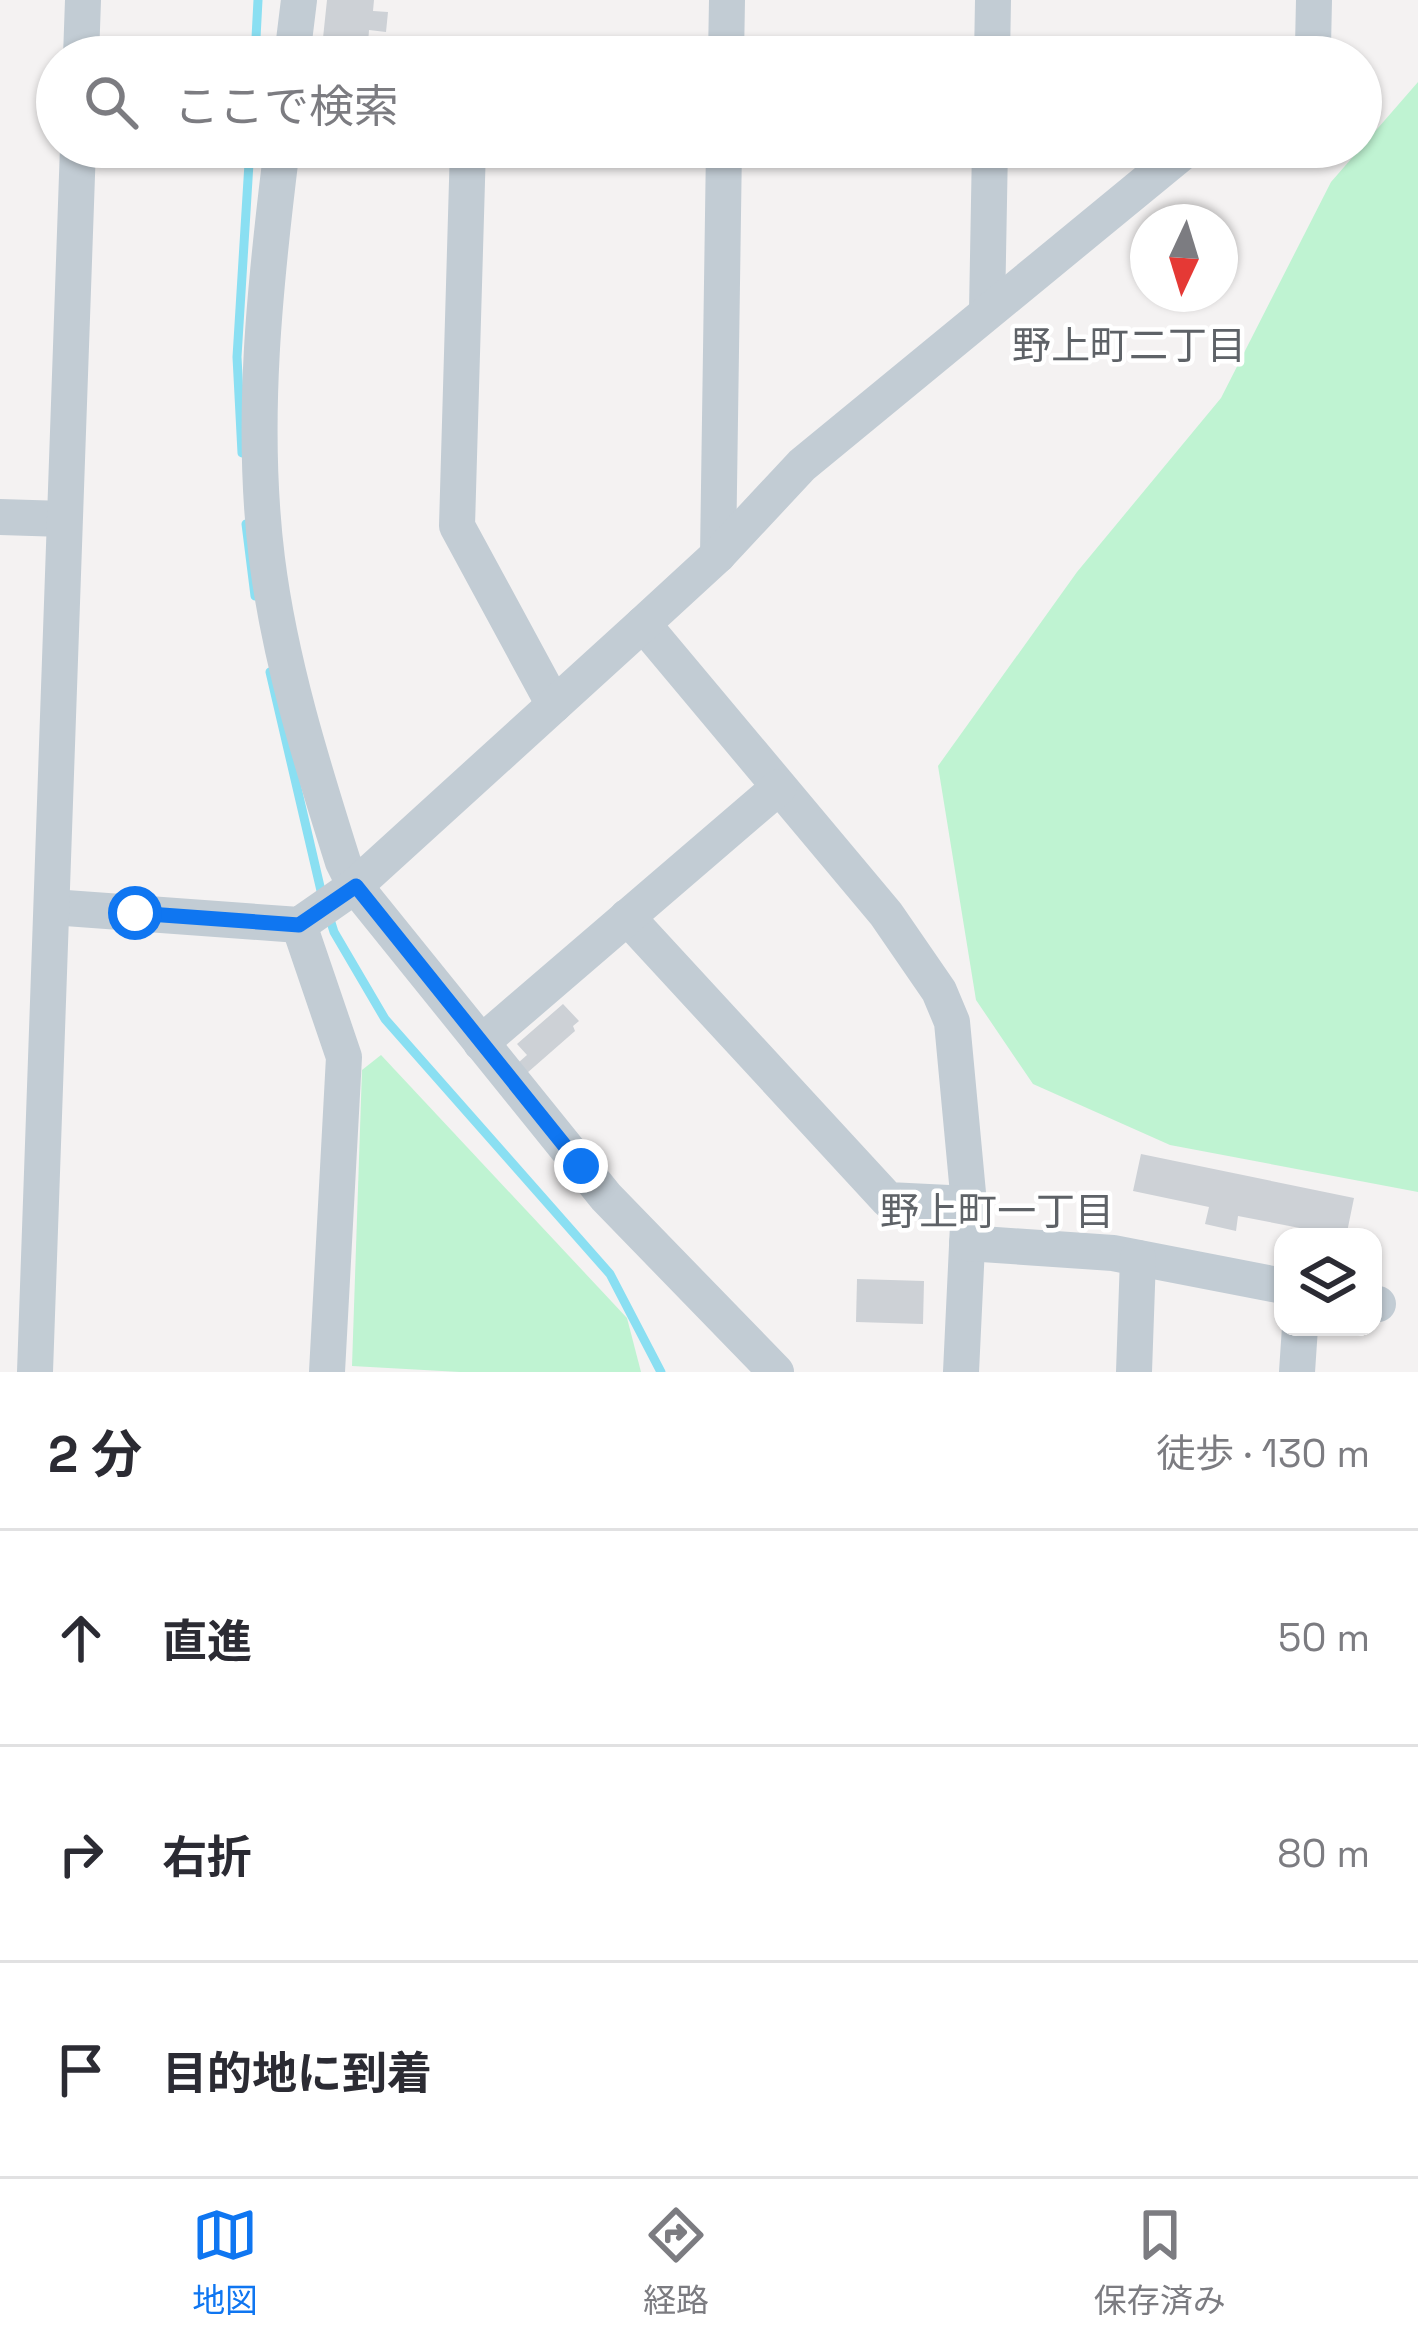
<!DOCTYPE html>
<html lang="ja">
<head>
<meta charset="utf-8">
<style>
	:root { --surface:#fff; --page:#f7f7f7; --text:#2b2b33; --muted:#7c7c81; --line:#e1e1e2; --accent:#0f76f1 }
	body { margin:0; font-family:"Space Grotesk","Noto Sans JP",sans-serif; background:var(--page); color:var(--text) }
	.controls { position:absolute; right:36px; bottom:36px; display:grid; overflow:hidden; border-radius:24px; box-shadow:0 3px 9px #0004 }
	.controls button { width:108px; height:108px; display:grid; place-items:center; padding:0; border:0; border-bottom:3px solid var(--line); background:var(--surface); color:var(--text); font:60px sans-serif }
	.compass { position:absolute; left:1130px; top:204px; width:108px; height:108px; border-radius:50%; background:var(--surface); box-shadow:0 3px 9px #0004; rotate:184deg }
	.stop { position:absolute; width:36px; height:36px; margin:-27px; border:9px solid #0f76f1; border-radius:50%; background:#fff }
	.stop.end { background:#0f76f1; border-color:#fff; box-shadow:0 3px 12px #0008 }
	.list { margin:0; padding:0; list-style:none }
	h2 { display:flex; justify-content:space-between; align-items:center; height:156px; margin:0; padding:0 48px; font-size:51px }
	h2 small { font-size:39px; font-weight:400; color:var(--muted) }
	.list li { display:grid; grid-template-columns:78px 1fr auto; gap:36px; align-items:center; box-sizing:border-box; height:216px; padding:0 48px; border-top:3px solid var(--line) }
	.list b { display:block; font-size:45px; white-space:nowrap }
	.list em { font-size:39px; font-style:normal; color:var(--muted) }
	.icon { flex:none; width:66px; height:66px; fill:none; stroke:currentColor; stroke-width:2; stroke-linecap:round; stroke-linejoin:round }
	.map { position:relative; flex:none; width:1418px; height:1372px; overflow:hidden }
	.search { position:absolute; background:var(--surface); box-shadow:0 3px 9px #0004; left:36px; right:36px; top:36px; height:132px; display:flex; align-items:center; gap:30px; box-sizing:border-box; padding:0 42px; border-radius:66px; color:var(--muted); font-size:45px }
	.sheet { height:804px; background:var(--surface) }
	nav { display:flex; justify-content:space-around; align-items:center; box-sizing:border-box; height:168px; border-top:3px solid var(--line); background:var(--surface); font-size:33px; color:var(--muted) }
	nav a { display:grid; justify-items:center; gap:6px }
	nav .on { color:var(--accent) }
	.map>svg:first-child { display:block }
	.green { fill:#bff3d2 }
	.lines { fill:none; stroke-linecap:round; stroke-linejoin:round }
	.stream { stroke:#8adff2; stroke-width:9 }
	.building { fill:#cdd1d6 }
	.street { stroke:#c2ccd4; stroke-width:36 }
	.route { stroke:#0f76f1; stroke-width:15 }
	.labels { text-anchor:middle; stroke-width:9; stroke-linejoin:round; paint-order:stroke }
	.neighbourhood-label { font-size:39px; fill:#5e6267; stroke:#fff }
</style>
</head>
<body>
<div class="map">
<svg width="1418" height="1372" viewBox="0 0 1418 1372">
	<rect width="100%" height="100%" fill="#f4f2f2"/>
	<g class="green">
		<polygon points="1418,82 1418,1192 1170,1145 1033,1084 976,1000 938,766 1077,572 1221,398 1331,182"/>
		<polygon points="381,1055 627,1318 641,1372 460,1372 352,1366 362,1070"/>
	</g>
	<g class="lines">
		<g class="stream">
			<polyline points="255,57 258,0"/>
			<polyline points="242,453 237,357 250,147"/>
			<polyline points="246,524 255,596"/>
			<polyline points="270,672 322,895"/>
			<polyline points="329,916 334,932 385,1019 610,1274 661,1372"/>
		</g>
	</g>
	<g class="building">
		<polygon points="327,0 374,0 373,11 388,12 386,32 369,30 367,57 321,57"/>
		<polygon points="563,1004 579,1021 573,1026 575,1031 527,1073 518,1063 527,1055 517,1044"/>
		<polygon points="1141,1154 1354,1198 1346,1237 1238,1216 1236,1231 1205,1224 1209,1207 1133,1191"/>
		<polygon points="857,1279 924,1281 923,1324 856,1322"/>
	</g>
	<g class="lines">
		<g class="street">
			<polyline points="81,57 83,0"/>
			<polyline points="292,57 299,0"/>
			<polyline points="726,57 727,0"/>
			<polyline points="992,57 993,0"/>
			<polyline points="1300,57 1313,47 1314,0"/>
			<path d="M 282,147 C 265,283 250,423 267,559 C 280,662 312,764 343,862 L 355,886 L 606,1197 L 776,1372"/>
			<polyline points="468,147 457,526 554,705"/>
			<polyline points="987,311 990,147"/>
			<polyline points="0,517 64,519"/>
			<polyline points="718,555 724,147"/>
			<polyline points="643,624 886,914 939,991 952,1022 969,1204 961,1372"/>
			<polyline points="52,907 299,925 355,886 643,624 718,555 802,465 1189,147"/>
			<polyline points="627,917 888,1200 969,1204"/>
			<polyline points="299,925 344,1057 327,1372"/>
			<polyline points="481,1043 779,787"/>
			<polyline points="967,1243 1113,1253 1283,1286"/>
			<polyline points="1373,1303 1378,1304"/>
			<polyline points="35,1372 78,147"/>
			<polyline points="1134,1372 1138,1258"/>
			<polyline points="1297,1372 1300,1327"/>
		</g>
	</g>
	<g class="lines">
		<polyline class="route" points="135,913 299,925 356,886 581,1166"/>
	</g>
	<g class="labels">
		<g class="neighbourhood-label">
			<text x="1129" y="359">野上町二丁目</text>
			<text x="997" y="1225">野上町一丁目</text>
		</g>
	</g>
</svg>
<div class="controls">
<button><svg class="icon" aria-label="layers" viewBox="0 0 24 24"><path d="M12 4l9 5-9 5-9-5zM3 14l9 5 9-5"/></svg></button>
</div>
<svg class="compass" viewBox="-18 -18 36 36"><path d="M0-13l5 13h-10z" fill="#e53935"/><path d="M0 13l5-13h-10z" fill="#7c7c81"/></svg>
<div class="stop" style="left:135px;top:913px"></div>
<div class="stop end" style="left:581px;top:1166px"></div>
<div class="search"><svg class="icon" aria-label="search" viewBox="0 0 24 24"><circle cx="10" cy="10" r="6"/><path d="M15 15l6 6"/></svg>ここで検索</div>
</div>
<section class="sheet">
<h2>2 分<small>徒歩 · 130 m</small></h2>
<ul class="list">
<li><svg class="icon" aria-label="ahead" viewBox="0 0 24 24"><path d="M12 20V5M6 11l6-6 6 6"/></svg><div><b>直進</b></div><em>50 m</em></li>
<li><svg class="icon" aria-label="right" viewBox="0 0 24 24"><path d="M7 20v-9h11M14 6l5 5-5 5"/></svg><div><b>右折</b></div><em>80 m</em></li>
<li><svg class="icon" aria-label="arrive" viewBox="0 0 24 24"><path d="M6 21V4h12l-3 4 3 4H6"/></svg><div><b>目的地に到着</b></div></li>
</ul>
</section>
<nav>
<a class="on"><svg class="icon" aria-label="map" viewBox="0 0 24 24"><path d="M3 6l6-2 6 2 6-2v14l-6 2-6-2-6 2zM9 4v14M15 6v14"/></svg>地図</a>
<a><svg class="icon" aria-label="directions" viewBox="0 0 24 24"><path d="M12 3l9 9-9 9-9-9zM9 14v-3h6M13 9l2 2-2 2"/></svg>経路</a>
<a><svg class="icon" aria-label="saved" viewBox="0 0 24 24"><path d="M7 4h10v16l-5-4-5 4z"/></svg>保存済み</a>
</nav>
</body>
</html>
